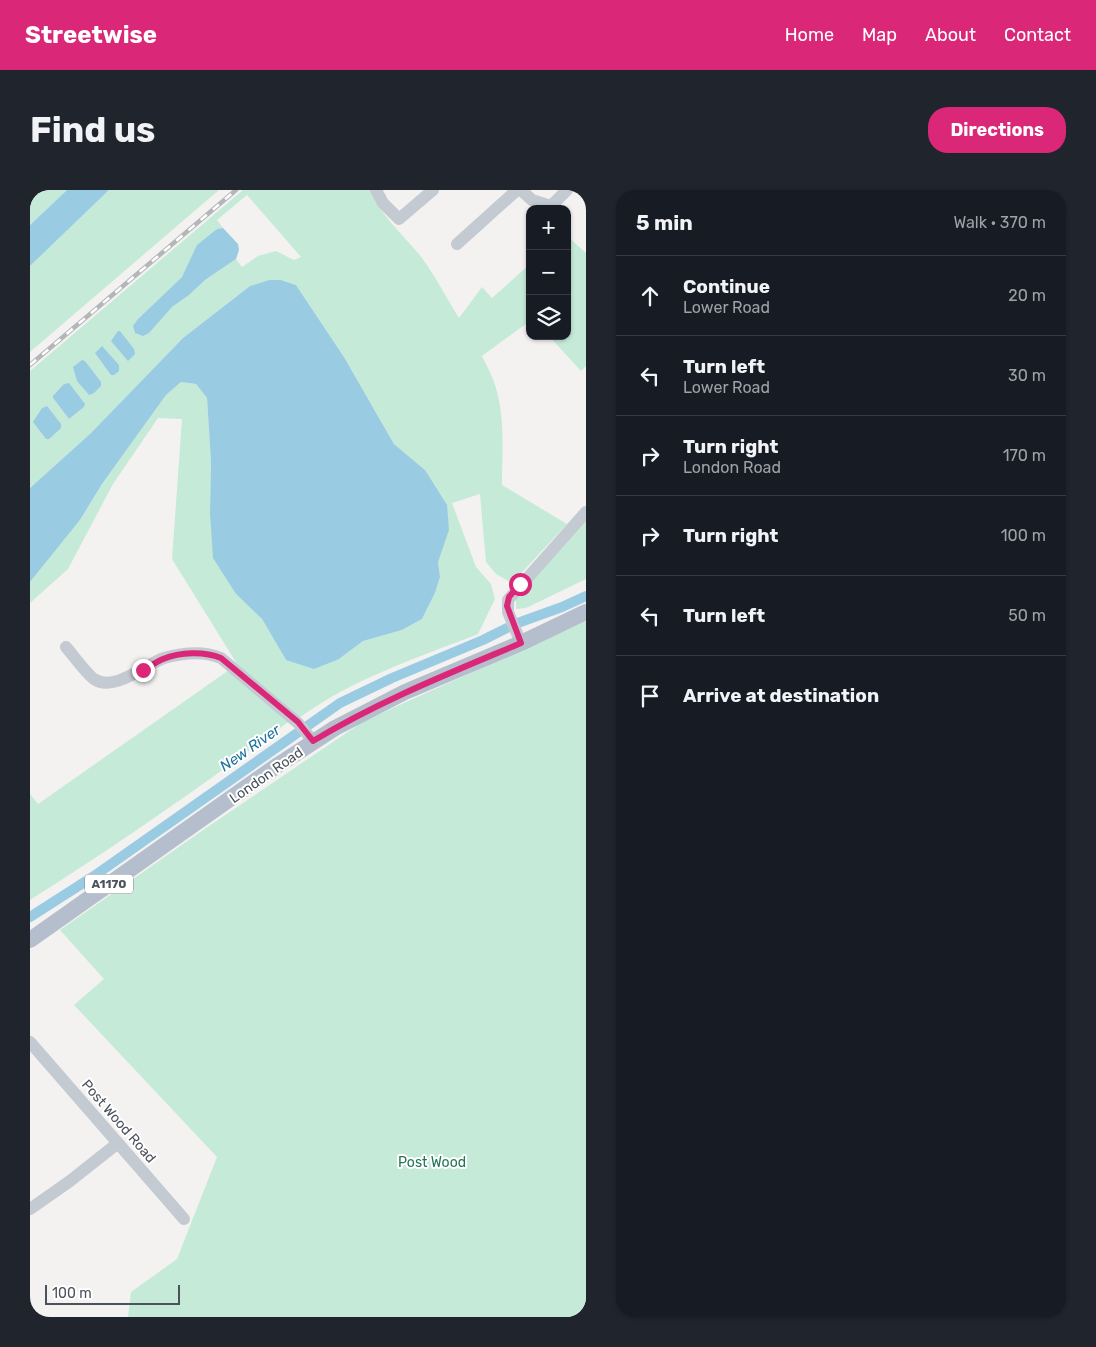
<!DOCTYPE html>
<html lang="en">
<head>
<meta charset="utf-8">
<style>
	:root { --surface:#171b24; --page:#20242c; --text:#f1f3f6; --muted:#9ea1a6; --line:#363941; --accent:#db2777 }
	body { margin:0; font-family:Rubik,sans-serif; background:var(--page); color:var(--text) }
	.controls { position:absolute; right:15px; top:15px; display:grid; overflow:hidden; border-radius:10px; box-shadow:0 1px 4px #0004 }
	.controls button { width:45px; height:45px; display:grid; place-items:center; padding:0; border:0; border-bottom:1px solid var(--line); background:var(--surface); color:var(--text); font:25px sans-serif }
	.scale { position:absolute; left:15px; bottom:12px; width:135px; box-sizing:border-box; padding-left:5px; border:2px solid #4b525c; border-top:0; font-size:14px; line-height:18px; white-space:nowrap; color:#4b525c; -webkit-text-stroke:4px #fff; paint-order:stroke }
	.stop { position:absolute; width:15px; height:15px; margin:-11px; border:4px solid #db2777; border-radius:50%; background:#fff }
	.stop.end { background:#db2777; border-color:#fff; box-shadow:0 1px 5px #0008 }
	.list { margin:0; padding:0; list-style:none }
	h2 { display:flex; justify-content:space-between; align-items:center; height:65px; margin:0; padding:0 20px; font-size:21px }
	h2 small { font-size:16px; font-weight:400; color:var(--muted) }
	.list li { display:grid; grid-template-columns:32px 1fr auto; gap:15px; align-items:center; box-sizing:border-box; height:80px; padding:0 20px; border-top:1px solid var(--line) }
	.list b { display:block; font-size:19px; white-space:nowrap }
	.list p { margin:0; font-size:16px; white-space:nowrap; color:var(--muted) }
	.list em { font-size:16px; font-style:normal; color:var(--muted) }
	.icon { flex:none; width:28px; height:28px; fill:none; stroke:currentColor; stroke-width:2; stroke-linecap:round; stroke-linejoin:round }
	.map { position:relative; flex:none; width:556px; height:1127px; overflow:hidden; border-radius:20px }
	header { display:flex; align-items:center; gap:30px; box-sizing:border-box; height:70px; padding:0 25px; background:var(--accent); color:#fff }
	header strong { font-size:24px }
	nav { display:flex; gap:28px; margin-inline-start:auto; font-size:18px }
	.intro { display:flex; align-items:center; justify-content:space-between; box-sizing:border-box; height:120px; padding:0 30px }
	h1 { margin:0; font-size:35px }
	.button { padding:12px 22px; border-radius:20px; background:var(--accent); color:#fff; font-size:18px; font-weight:700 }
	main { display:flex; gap:30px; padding:0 30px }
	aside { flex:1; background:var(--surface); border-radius:20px; box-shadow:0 1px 4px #0004 }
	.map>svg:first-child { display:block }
	.green { fill:#c6ead8; fill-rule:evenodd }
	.water { fill:#99cbe2 }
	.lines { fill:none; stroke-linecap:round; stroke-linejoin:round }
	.canal { stroke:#99cbe2; stroke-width:10 }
	.minor { stroke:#c4cad1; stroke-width:12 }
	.major { stroke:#b5becc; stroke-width:16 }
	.rail-casing { stroke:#b4b6ba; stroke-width:4.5 }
	.rail { stroke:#fff; stroke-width:2.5; stroke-dasharray:8; stroke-linecap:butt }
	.route { stroke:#db2777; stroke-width:6 }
	.labels { text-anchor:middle; stroke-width:4; stroke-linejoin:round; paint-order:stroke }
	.shield { fill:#fff; stroke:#81868d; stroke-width:1 }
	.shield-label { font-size:12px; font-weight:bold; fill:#4b525c }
	.street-label { font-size:14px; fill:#4b525c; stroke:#fff }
	.park-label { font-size:14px; fill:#247656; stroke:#fff }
	.water-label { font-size:15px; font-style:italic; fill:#1f749c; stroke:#fff }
</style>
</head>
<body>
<header>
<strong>Streetwise</strong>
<nav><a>Home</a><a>Map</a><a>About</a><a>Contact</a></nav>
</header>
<div class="intro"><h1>Find us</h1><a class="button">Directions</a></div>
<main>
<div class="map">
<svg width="556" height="1127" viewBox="0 0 556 1127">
	<rect width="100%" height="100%" fill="#f3f2f1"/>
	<g class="green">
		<polygon points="0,0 37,0 0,35"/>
		<polygon points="79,0 189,0 0,162 0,76"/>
		<path d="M 213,0 L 341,0 C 351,27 375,46 392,68 C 406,87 417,109 429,128 L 452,97 L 462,108 L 500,74 L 500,131 L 452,166 C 458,178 464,189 467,202 C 475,231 472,265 472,295 L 537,334 L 482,393 L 466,384 L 456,372 L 450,304 L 422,313 L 446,377 L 461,394 L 465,409 L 448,444 C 387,468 322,489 269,528 L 207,474 L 142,369 L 152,229 L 128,228 L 83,294 L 38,379 L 0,413 L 0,392 L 50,330 L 72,294 L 136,205 L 151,192 L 166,194 L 177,208 L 181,273 L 180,323 L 206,404 L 232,429 L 256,470 L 309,469 L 333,451 L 372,440 L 392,429 L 405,403 L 410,387 L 395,280 L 364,254 L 314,167 L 266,95 L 251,90 L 239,90 L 220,96 L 153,148 L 61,243 L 0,298 L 0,181 ZM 217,5 L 271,67 L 264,70 L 246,61 L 228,66 L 212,77 L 206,69 L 175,90 L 159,105 L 142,117 L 133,125 L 108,129 L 152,87 L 187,39 L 193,38 L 187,30 ZM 23,208 L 54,217 L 39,229 Z"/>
		<polygon points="537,46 556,63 556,176 551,181 519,146 537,146"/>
		<polygon points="556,328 556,389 496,418 486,419 486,408"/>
		<polygon points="556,431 556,1127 98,1127 101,1102 147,1069 187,967 44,815 74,789 30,740 176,638 334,531"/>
		<path d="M 199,480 L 261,530 C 176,593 89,654 0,710 L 0,604 L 8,614 Z"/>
	</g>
	<g class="water">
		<polygon points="37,0 79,0 0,76 0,35"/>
		<polygon points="193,38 208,54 209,60 206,69 175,90 159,105 142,117 119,143 113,146 105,143 103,136 108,129 152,87 167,55 187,39"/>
		<polygon points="239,90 251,90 266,95 314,167 364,254 395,280 417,315 419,340 408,372 410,387 405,403 392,429 372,440 333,451 309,469 284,479 256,470 232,429 206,404 183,368 180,323 181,273 177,208 166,194 151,192 136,205 72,294 50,330 0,392 0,298 61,243 153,148 220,96"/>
		<polygon points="88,141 90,141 104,159 105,164 98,171 81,151"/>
		<polygon points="72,156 89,175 89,181 84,185 81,185 65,163"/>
		<polygon points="52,170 55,171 71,192 71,196 64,203 59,205 47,191 43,177"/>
		<polygon points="39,193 55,214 54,217 39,229 23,208 23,206 34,194"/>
		<polygon points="17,216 31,234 31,238 19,249 16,249 3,232 12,218"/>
	</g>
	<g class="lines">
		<polyline class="canal" points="0,727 64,686 310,513 362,488 453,450 485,434 532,417 556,406"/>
		<g class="minor">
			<polyline points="346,0 353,13 369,29 403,0"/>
			<polyline points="491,0 502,10 521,16 537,0"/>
			<polyline points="427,54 487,0"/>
			<polyline points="491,453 478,422 478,410 556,322"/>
			<path d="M 36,457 C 43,465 56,483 64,489 C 84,503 116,474 134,468 C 152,463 174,461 191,468 L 268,533 L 283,551"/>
			<polyline points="0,852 154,1029"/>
			<polyline points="0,1019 40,991 88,953"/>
		</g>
		<polyline class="major" points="0,750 245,577 305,538 375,502 491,453 556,422"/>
		<defs>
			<polyline id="rail" points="0,175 206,0"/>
		</defs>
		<use href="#rail" class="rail-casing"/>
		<use href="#rail" class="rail"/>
	</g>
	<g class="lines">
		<path class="route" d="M 113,480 C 119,477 126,472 133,469 C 150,462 174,461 191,468 L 268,532 L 283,551 C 349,511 420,483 491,453 L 477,416 L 479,407 L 490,394"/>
	</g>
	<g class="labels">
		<rect class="shield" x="55" y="684.5" width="48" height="19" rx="4"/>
		<g class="shield-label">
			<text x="79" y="698">A1170</text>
		</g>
		<g class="street-label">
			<text transform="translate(236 585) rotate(-35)" y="5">London Road</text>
			<text transform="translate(89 931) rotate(49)" y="5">Post Wood Road</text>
		</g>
		<g class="park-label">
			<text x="402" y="977">Post Wood</text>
		</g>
		<g class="water-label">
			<text transform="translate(220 558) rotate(-35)" y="5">New River</text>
		</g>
	</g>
</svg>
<div class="controls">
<button>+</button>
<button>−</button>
<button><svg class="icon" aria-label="layers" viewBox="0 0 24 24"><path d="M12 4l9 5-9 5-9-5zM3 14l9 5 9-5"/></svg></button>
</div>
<div class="scale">100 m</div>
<div class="stop" style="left:490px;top:394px"></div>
<div class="stop end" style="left:113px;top:480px"></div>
</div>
<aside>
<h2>5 min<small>Walk · 370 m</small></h2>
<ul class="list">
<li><svg class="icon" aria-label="ahead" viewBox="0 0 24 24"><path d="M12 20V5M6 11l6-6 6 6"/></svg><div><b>Continue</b><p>Lower Road</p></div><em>20 m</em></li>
<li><svg class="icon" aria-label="left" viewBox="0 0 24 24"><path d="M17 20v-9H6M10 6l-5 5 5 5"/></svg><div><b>Turn left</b><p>Lower Road</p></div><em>30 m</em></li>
<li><svg class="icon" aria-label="right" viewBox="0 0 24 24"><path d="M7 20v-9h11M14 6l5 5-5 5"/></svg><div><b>Turn right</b><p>London Road</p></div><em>170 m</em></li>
<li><svg class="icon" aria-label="right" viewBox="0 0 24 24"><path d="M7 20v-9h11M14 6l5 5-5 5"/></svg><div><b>Turn right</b></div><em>100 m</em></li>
<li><svg class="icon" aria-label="left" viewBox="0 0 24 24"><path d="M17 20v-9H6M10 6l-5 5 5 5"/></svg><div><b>Turn left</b></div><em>50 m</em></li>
<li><svg class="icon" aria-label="arrive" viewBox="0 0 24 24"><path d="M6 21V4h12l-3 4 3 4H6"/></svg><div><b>Arrive at destination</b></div></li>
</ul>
</aside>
</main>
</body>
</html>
